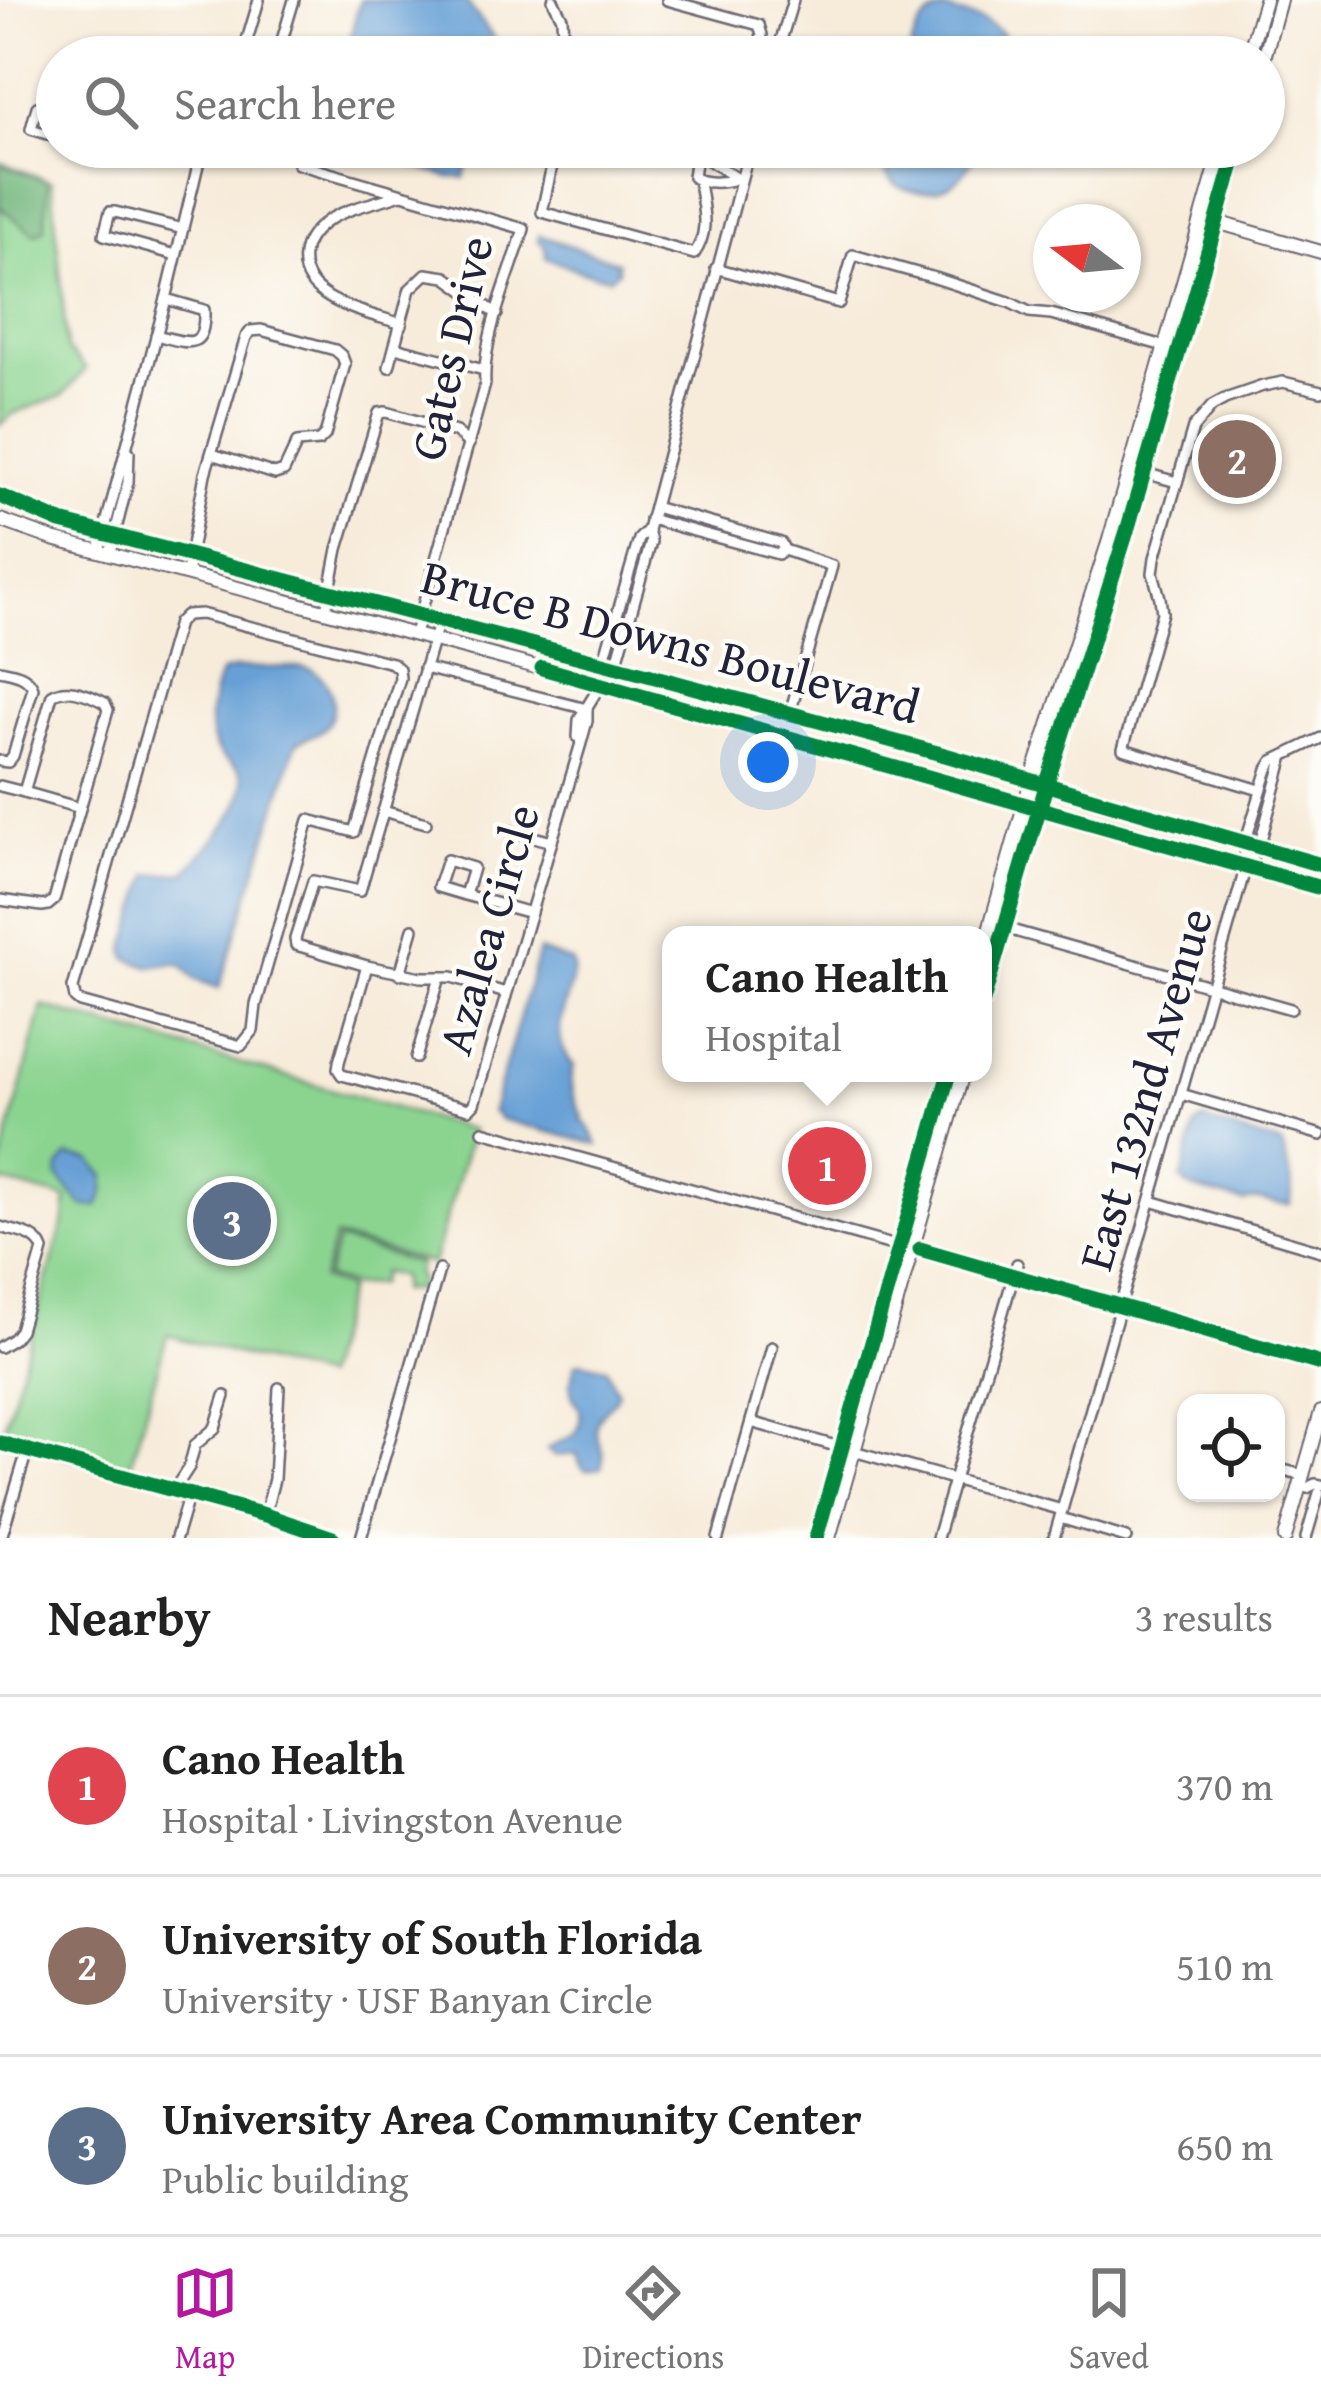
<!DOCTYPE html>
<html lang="en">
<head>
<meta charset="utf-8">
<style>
	:root { --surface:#fff; --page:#f2f2f2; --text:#222; --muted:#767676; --line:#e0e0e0; --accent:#b5179e }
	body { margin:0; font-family:"Gentium Book Plus",serif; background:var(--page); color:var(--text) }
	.controls { position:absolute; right:36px; bottom:36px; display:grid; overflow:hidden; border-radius:24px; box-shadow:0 3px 9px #0004 }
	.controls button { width:108px; height:108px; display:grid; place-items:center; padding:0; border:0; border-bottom:3px solid var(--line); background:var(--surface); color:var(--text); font:60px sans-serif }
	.compass { position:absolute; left:1033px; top:204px; width:108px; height:108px; border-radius:50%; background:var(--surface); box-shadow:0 3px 9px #0004; rotate:286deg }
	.you { position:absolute; left:768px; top:762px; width:42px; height:42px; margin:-30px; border:9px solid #fff; border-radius:50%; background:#1a73e8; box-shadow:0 0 0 18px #1a73e833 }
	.badge { display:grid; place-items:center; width:78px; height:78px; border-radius:50%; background:var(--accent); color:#fff; font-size:39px; font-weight:700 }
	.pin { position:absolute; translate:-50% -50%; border:6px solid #fff; box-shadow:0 3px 12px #0006 }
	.popup { position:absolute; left:662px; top:926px; width:330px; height:156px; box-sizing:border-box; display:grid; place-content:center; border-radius:24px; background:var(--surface); filter:drop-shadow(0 3px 9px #0005); font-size:39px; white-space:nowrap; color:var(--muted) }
	.popup b { font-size:45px; color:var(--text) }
	.popup::after { content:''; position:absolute; left:50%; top:100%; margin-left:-24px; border:24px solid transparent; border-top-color:var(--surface) }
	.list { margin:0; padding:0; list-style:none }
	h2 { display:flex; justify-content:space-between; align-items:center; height:156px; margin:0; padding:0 48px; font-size:51px }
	h2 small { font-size:39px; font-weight:400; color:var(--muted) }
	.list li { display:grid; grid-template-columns:78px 1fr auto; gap:36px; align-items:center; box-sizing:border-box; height:180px; padding:0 48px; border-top:3px solid var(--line) }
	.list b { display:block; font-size:45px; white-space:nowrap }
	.list p { margin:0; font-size:39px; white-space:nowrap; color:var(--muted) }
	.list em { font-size:39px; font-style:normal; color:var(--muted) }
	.icon { flex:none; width:66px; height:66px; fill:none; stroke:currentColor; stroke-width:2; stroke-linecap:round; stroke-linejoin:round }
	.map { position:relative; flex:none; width:1321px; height:1538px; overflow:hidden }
	.search { position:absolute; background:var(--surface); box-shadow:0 3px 9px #0004; left:36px; right:36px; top:36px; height:132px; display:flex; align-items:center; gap:30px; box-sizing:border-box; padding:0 42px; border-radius:66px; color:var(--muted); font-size:45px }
	.sheet { height:696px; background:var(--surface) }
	nav { display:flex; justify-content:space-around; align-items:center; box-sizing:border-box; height:168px; border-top:3px solid var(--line); background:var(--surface); font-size:33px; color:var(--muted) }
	nav a { display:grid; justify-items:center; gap:6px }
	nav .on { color:var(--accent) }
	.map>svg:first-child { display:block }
	.green { fill:#8bd490; stroke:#567b66; stroke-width:3 }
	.forest { fill:#70b67a; stroke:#496c5a; stroke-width:3 }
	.water { fill:#67a0d6; stroke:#446188; stroke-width:3 }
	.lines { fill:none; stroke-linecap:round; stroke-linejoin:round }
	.street-casing { stroke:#6d6872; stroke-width:14 }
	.secondary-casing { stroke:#6d6872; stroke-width:16 }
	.street { stroke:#fff; stroke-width:9 }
	.secondary { stroke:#fff; stroke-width:12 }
	.cycleway-casing { stroke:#fdfcf7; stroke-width:22 }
	.cycleway { stroke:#00873e; stroke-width:15 }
	.labels { text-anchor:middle; stroke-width:9; stroke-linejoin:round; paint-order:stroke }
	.street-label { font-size:48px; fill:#22223b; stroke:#fdfcf7 }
</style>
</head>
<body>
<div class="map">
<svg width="1321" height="1538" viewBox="0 0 1321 1538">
	<rect width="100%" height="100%" fill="#fdfcf7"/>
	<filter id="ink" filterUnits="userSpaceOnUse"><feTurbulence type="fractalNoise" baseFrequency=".00833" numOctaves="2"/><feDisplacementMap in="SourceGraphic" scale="24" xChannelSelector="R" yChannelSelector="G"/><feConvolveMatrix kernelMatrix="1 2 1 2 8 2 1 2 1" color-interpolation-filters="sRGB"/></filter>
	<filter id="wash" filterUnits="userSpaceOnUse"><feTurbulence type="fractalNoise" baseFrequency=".004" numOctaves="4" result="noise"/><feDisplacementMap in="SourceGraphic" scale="48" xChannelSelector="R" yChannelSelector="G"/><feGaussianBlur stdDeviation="2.7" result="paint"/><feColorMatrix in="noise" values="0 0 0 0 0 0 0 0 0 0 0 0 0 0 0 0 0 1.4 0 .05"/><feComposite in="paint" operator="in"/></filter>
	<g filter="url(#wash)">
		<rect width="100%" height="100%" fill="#f7ebd9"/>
		<g class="green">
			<polygon points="0,162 52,182 67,349 86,369 62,396 14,413 0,425"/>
			<polygon points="42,1006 472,1130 433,1264 335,1237 322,1279 348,1288 323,1378 167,1335 128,1473 1,1439 65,1217 67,1199 0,1181 0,1169"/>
			<polygon points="338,1240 419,1264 416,1275 420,1279 417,1289 400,1291 401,1277 382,1272 379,1284 354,1286 326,1277"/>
		</g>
		<polygon class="forest" points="0,164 48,181 45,229 34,234 0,207"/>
		<g class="water">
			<polygon points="360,0 465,0 500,46 502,57 345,57"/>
			<path d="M 945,10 L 983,20 L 1002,33 L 1003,57 L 908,57 C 915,34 920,16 945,10 Z"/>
			<polygon points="353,147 472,147 465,178 448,177"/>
			<path d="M 883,147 L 979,147 C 973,158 967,172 957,180 C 927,203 875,192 883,147 Z"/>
			<polygon points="539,235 618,262 618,271 609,278 583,272 546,258 545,246 538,240"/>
			<path d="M 302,667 C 330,671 344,711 323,729 C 316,735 304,738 296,744 L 219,988 L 194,979 L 183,966 L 175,963 L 151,967 L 127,958 L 125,950 L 149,875 L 186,872 C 206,848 241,816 243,784 C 244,766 231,766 221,755 C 203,735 210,694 222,672 L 237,668 Z"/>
			<path d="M 539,951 L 571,962 L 574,968 C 570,1007 544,1030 574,1066 C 567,1083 575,1102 583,1117 L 581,1120 L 589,1127 L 598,1145 L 500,1119 L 492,1111 Z"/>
			<path d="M 1203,1120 L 1282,1145 C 1287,1164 1296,1185 1290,1204 C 1275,1206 1257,1195 1244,1202 L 1190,1188 L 1181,1180 L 1195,1126 Z"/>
			<polygon points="68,1156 91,1160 105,1176 104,1193 98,1206 83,1206 58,1177 59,1167"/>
			<path d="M 581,1362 L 606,1368 L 618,1392 C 614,1408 598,1409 596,1427 C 595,1445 608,1447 601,1468 L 585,1470 L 580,1464 L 577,1454 L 554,1456 L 547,1450 C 568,1434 583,1441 580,1409 C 567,1394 570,1382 575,1364 Z"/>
		</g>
	</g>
	<g filter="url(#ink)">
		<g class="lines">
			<defs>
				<g id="street">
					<polyline points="553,0 562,18 564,57"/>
					<polyline points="667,0 759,25 762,35 755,57"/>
					<polyline points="242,57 259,0"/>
					<polyline points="277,57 294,0"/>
					<polyline points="776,57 793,0"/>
					<polyline points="57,110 37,107 31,129 57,137"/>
					<path d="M 556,147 L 542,212 L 694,254 C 711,231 702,207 699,181"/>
					<path d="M 298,164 L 524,229 C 510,275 482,337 485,384 L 415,634"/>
					<path d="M 735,179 C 723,183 703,184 693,177 L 695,162 L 704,157 L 740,181"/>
					<path d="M 401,194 C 376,203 344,208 323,224 C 313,232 305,242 304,255 C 298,301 369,313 402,324"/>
					<polyline points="176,255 104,235 110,212 115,212 183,229"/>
					<polyline points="716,268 839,303 853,255 935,278 1009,302 1029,312 1051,314 1171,348"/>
					<path d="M 156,335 C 188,343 205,352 204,310 L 166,299"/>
					<polyline points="395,347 484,370"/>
					<polyline points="389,367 410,289 426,274 446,277 497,314"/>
					<polyline points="1144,473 1177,482"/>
					<polyline points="650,519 778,554 784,550 781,543 654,507"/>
					<polyline points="99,550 166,299 198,165 191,147"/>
					<polyline points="784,550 832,566 790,713"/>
					<polyline points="110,553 128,482 129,452"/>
					<polyline points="187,573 205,474 246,337 251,331 261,330 335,350 342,356 345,364 325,435 319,441 297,443 284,471 275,474 212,454"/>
					<polyline points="326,610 338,549 379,413 386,412 456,432 469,444"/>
					<polygon points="201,614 392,663 399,669 400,678 354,832 309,820 256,1005 253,1031 241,1046 80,1002 75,998 73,988 178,623 186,615"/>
					<polyline points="439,620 360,891 313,881 295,939 296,945 367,966 421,977 452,977 506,993"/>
					<polyline points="424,668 587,709"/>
					<path d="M 0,670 C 13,673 27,674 33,688 L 13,756 L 8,762 L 0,761"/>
					<polyline points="610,687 651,542 648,531"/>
					<polyline points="578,737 579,720 601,684 603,663 639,539 648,530 750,147"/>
					<path d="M 0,786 L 24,792 L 52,695 C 66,685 90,695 105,703 L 108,710 L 54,900 L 48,905 L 42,906 L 0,900"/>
					<polyline points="1260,790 1123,749 1162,613 1160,598 1153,573 1155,558 1193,428 1212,406 1225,399 1263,386 1283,382 1321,391"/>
					<polyline points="24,792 80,808"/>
					<polyline points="383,811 426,823"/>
					<polyline points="508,830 552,842"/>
					<polyline points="1245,868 1259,847 1284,756"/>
					<polyline points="465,895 438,887 447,860 473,868 465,895 531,913"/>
					<polyline points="1004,928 1291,1009"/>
					<polyline points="367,966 339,1062 338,1069 342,1075 469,1109 474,1104 581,743 587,721 587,709"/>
					<polyline points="400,974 413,929"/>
					<polyline points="416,1058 440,977"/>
					<polyline points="1181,1094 1321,1135"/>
					<polyline points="483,1131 892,1245 947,1256 1321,1364"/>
					<polyline points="1151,1201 1321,1251"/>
					<path d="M 0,1227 C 16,1232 37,1233 43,1250 L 20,1330 L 13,1339 L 0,1347"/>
					<polyline points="751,1422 1062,1510"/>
					<polyline points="1276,1468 1303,1475"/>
					<polyline points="1307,1488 1315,1484 1321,1485"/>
					<polyline points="174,1490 189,1467 195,1445 215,1428 225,1396"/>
					<polyline points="265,1515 274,1479 279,1388"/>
					<polyline points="1060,1518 1126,1538"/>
					<polyline points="1,1538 27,1451"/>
					<polyline points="176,1538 189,1494"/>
					<polyline points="361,1538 439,1270"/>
					<polyline points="718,1538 772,1347"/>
					<polyline points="937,1538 1017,1264"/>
					<polyline points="1054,1538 1242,880 1245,868 1245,843 1268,769 1273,761 1321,738"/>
					<polyline points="1306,1538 1319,1493"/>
				</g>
				<g id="secondary">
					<polyline points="1248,57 1265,0"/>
					<polyline points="1264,58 1280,0"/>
					<polyline points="1213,221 1321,252"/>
					<polyline points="0,496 61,522 603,663 945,755 1321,865"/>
					<polyline points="0,520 53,539 694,709 1321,888"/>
					<polyline points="983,951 1031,781 1109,540 1222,147"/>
					<polyline points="983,1001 1046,786 1127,531 1238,147"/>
					<polyline points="0,1443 265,1515 333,1538"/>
					<polyline points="816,1538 949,1073"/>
					<polyline points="829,1538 963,1073"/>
					<polyline points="1285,1538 1321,1412"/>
				</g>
			</defs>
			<use href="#street" class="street-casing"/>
			<use href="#secondary" class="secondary-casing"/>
			<use href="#street" class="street"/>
			<use href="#secondary" class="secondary"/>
			<defs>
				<g id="cycleway">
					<polyline points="0,496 61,522 603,663 945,755 1321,865"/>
					<polyline points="542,668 1321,888"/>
					<polyline points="983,1001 1046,786 1127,531 1238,147"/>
					<polyline points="920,1249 1321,1364"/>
					<polyline points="0,1443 265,1515 333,1538"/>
					<polyline points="816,1538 949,1073"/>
				</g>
			</defs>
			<use href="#cycleway" class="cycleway-casing"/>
			<use href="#cycleway" class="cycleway"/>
		</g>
	</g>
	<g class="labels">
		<g class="street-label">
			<text transform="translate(451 348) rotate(-77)" y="17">Gates Drive</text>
			<text transform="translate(671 641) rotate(15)" y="17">Bruce B Downs Boulevard</text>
			<text transform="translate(488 929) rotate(-74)" y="17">Azalea Circle</text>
			<text transform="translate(1145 1089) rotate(-74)" y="17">East 132nd Avenue</text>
		</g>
	</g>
</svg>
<div class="controls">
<button><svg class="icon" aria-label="locate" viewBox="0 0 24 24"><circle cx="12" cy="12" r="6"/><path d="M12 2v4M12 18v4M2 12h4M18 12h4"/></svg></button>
</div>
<svg class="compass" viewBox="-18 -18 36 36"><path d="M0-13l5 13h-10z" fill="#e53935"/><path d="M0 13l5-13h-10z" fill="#767676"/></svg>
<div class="you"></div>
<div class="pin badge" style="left:827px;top:1166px;background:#e0444e">1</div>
<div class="popup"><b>Cano Health</b>Hospital</div>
<div class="pin badge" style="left:1237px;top:459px;background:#8d6e63">2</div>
<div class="pin badge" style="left:232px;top:1221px;background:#5c6f8a">3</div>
<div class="search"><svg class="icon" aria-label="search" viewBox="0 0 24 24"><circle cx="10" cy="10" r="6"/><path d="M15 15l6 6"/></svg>Search here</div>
</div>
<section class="sheet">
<h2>Nearby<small>3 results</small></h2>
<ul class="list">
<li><span class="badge" style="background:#e0444e">1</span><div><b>Cano Health</b><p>Hospital · Livingston Avenue</p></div><em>370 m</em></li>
<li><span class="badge" style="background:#8d6e63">2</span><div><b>University of South Florida</b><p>University · USF Banyan Circle</p></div><em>510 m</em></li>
<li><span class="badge" style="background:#5c6f8a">3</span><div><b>University Area Community Center</b><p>Public building</p></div><em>650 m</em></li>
</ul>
</section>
<nav>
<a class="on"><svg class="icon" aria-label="map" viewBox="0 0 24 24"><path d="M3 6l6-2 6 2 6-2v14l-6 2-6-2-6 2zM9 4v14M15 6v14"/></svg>Map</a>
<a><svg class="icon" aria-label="directions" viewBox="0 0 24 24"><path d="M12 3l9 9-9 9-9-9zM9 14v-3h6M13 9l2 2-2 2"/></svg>Directions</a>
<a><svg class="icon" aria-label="saved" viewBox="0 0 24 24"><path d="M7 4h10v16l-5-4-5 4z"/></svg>Saved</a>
</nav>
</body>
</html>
